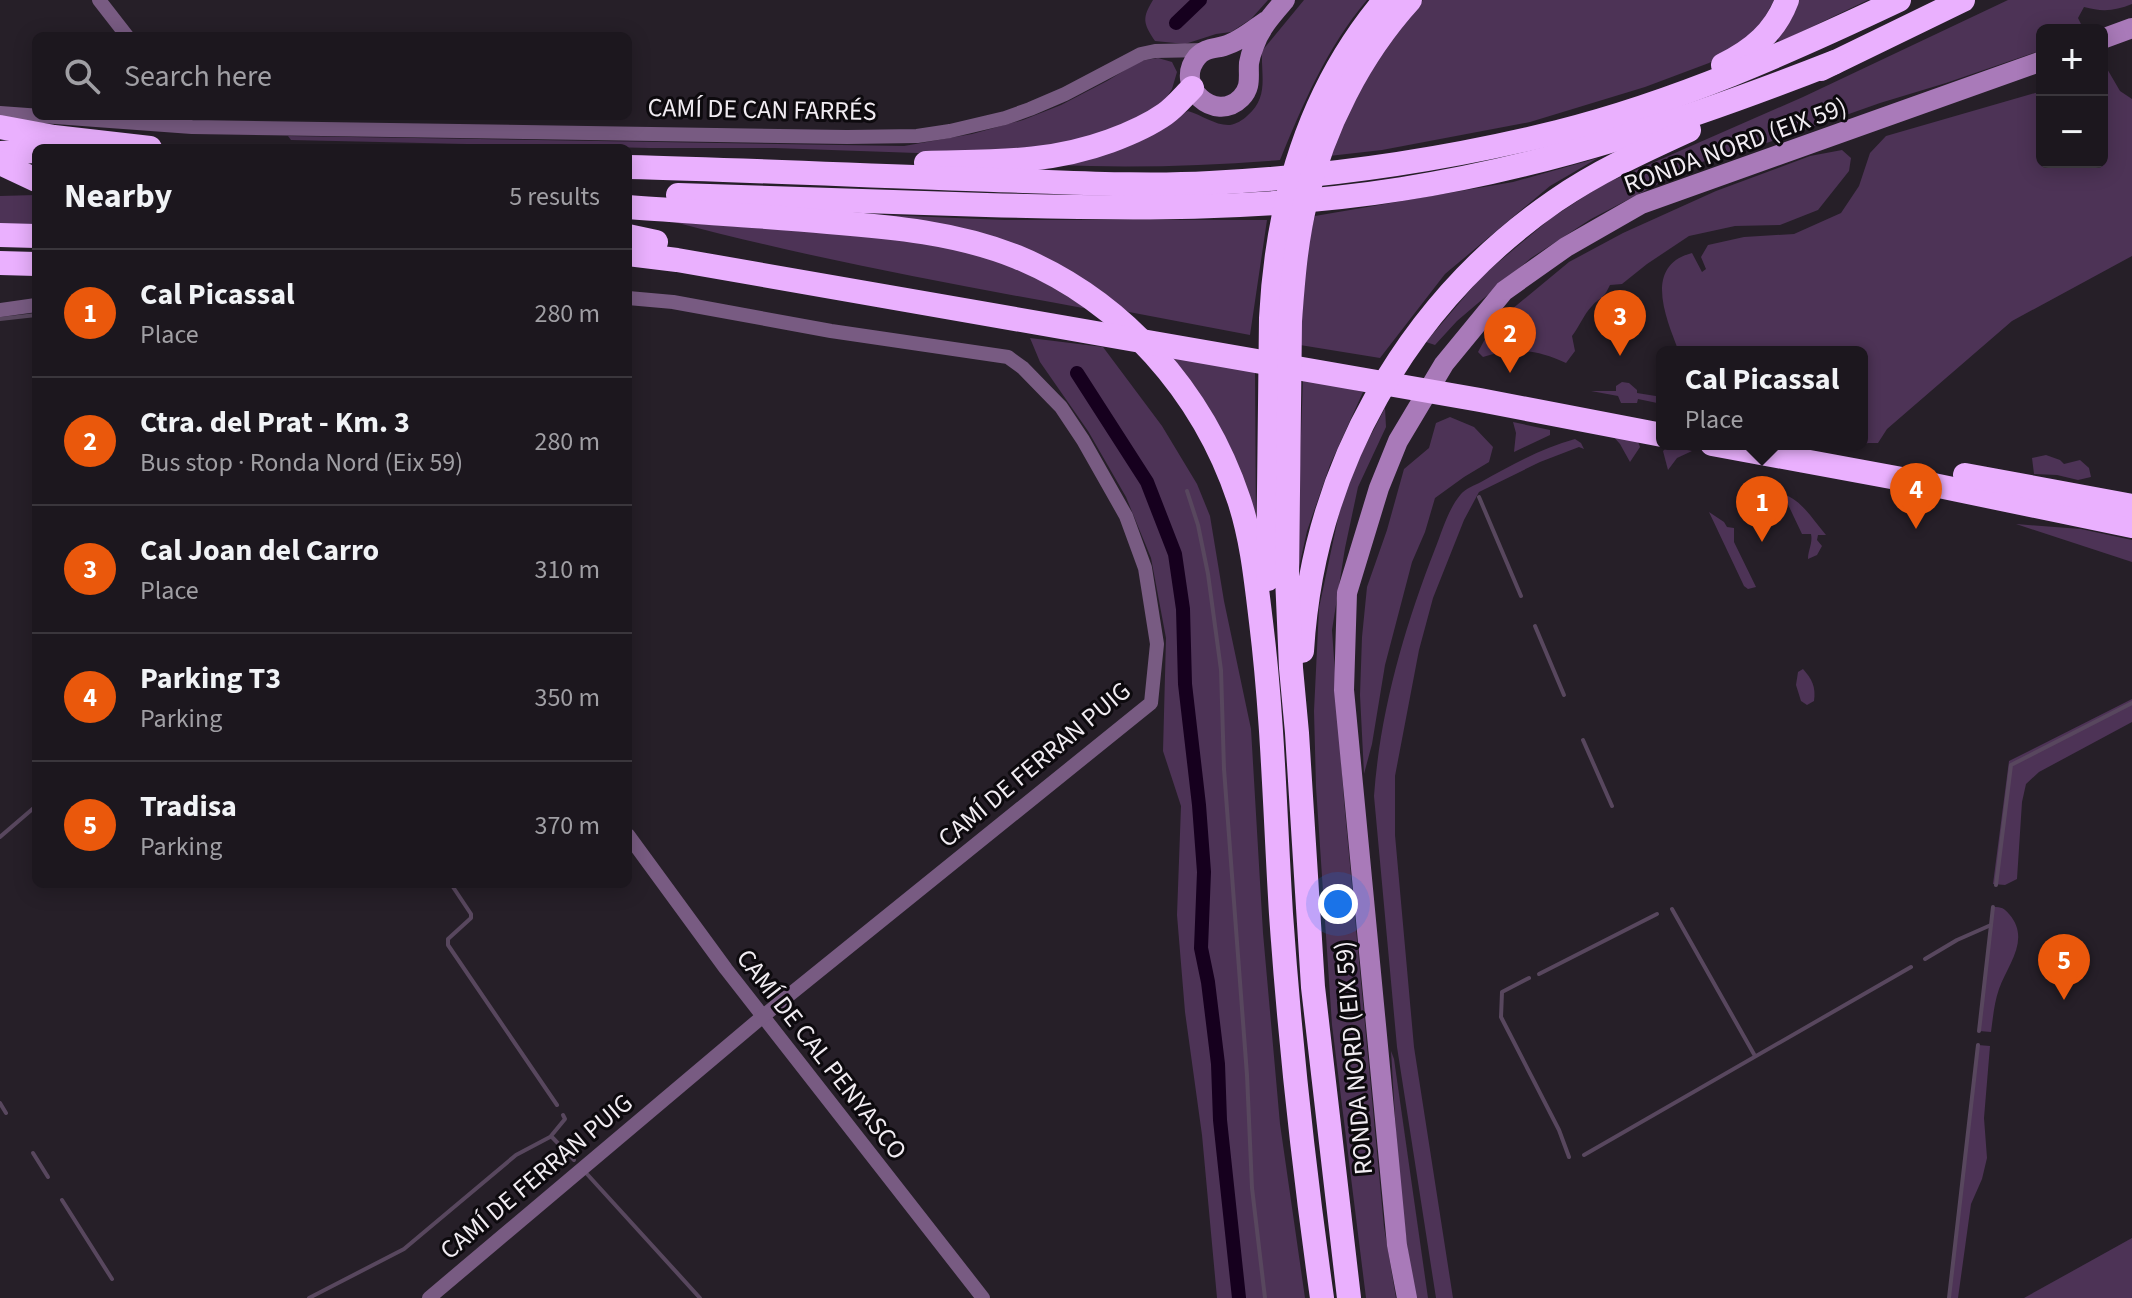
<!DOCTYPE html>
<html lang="en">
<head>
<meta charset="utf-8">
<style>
	:root { --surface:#1c171e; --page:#29242b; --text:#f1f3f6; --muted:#a09fa4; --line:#3a363c; --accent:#ea580c }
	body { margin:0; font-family:"Source Sans 3",sans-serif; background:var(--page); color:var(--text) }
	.controls { position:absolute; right:24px; top:24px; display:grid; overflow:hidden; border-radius:12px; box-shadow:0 4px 20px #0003 }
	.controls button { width:72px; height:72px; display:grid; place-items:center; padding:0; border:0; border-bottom:2px solid var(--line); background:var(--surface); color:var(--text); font:40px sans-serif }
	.you { position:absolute; left:1338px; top:904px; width:28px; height:28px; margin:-20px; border:6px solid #fff; border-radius:50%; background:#1a73e8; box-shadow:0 0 0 12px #1a73e833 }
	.badge { display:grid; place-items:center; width:52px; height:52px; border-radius:50%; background:var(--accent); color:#fff; font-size:26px; font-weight:700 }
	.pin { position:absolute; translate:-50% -66px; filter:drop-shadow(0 2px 4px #0008) }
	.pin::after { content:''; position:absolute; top:42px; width:28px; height:24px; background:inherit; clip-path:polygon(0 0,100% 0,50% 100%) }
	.popup { position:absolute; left:1656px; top:346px; width:212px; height:104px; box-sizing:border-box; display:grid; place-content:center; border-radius:12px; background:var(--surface); filter:drop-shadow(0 2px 6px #0005); font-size:26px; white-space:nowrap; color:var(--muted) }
	.popup b { font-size:30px; color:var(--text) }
	.popup::after { content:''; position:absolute; left:50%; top:100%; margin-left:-16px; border:16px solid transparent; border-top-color:var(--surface) }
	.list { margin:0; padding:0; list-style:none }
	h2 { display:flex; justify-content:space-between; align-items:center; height:104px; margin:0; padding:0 32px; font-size:34px }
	h2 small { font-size:26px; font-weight:400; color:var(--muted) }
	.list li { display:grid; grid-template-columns:52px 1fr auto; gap:24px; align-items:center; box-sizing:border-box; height:128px; padding:0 32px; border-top:2px solid var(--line) }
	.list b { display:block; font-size:30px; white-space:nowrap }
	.list p { margin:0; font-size:26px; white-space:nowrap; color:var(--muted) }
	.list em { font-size:26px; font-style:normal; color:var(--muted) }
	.icon { flex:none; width:44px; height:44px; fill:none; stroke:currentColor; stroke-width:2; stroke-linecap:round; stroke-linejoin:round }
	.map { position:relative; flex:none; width:2132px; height:1298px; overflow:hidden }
	.search { position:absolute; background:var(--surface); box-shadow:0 4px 20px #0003; left:32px; top:32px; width:600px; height:88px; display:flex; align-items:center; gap:20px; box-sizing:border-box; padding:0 28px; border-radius:12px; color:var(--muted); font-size:30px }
	.panel { position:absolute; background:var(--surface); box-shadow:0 4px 20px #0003; left:32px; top:144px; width:600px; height:744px; border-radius:12px }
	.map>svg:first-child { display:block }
	.green { fill:#4d3356 }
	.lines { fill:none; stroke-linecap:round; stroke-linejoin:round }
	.stream { stroke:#58475e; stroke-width:4 }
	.canal { stroke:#16001e; stroke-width:14 }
	.street { stroke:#785b82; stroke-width:14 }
	.secondary { stroke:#a97ab9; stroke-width:20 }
	.highway { stroke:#eab0fe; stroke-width:24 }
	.labels { text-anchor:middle; stroke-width:6; stroke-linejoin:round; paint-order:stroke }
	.street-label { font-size:26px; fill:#f1ecf2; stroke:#0d0a0e }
</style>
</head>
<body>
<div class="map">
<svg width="2132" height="1298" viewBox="0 0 2132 1298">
	<rect width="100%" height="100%" fill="#261f28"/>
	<g class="green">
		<path d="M 1153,0 L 1268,0 L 1251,19 L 1231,32 L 1216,34 L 1185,44 L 1155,41 C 1143,23 1142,18 1153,0 Z"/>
		<path d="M 1304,0 L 1367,0 C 1327,47 1303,104 1280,160 C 1205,166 1131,168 1055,165 L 1115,148 L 1188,111 C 1202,115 1216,126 1230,125 C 1236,124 1243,120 1247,116 C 1269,97 1261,77 1262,51 Z"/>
		<polygon points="1423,0 1774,0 1760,26 1731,51 1709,63 1645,87 1530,122 1382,150 1329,156 1345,116 1393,34"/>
		<polygon points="1797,0 1868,0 1780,42 1777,38"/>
		<path d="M 2008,0 L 2132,0 L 2132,4 C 2115,11 2102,12 2084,7 L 2078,18 L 2084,30 L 2042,30 L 2042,50 L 1946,83 L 1880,103 L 1744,151 L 1698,163 L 1591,219 L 1531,258 L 1457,321 L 1435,345 L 1426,342 L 1482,276 L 1550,219 L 1602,185 L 1803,97 Z"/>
		<polygon points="1158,58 1172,62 1177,72 1172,89 1163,103 1142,115 1079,143 963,153 917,153 774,148 650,148 291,140 288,136 904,146 972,134 1023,120 1061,105 1107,81 1140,61"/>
		<path d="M 2106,67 L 2120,91 L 2132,99 L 2132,256 L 2012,321 L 1887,429 L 1878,443 L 1868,443 L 1861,446 L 1853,444 L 1862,444 L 1862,352 L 1679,352 C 1667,320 1642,266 1692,253 L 1702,272 L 1706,269 L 1701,257 L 1708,245 L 1744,237 L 1794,234 L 1841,213 L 1859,186 L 1870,153 L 1886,136 L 2042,91 L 2042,162 L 2102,162 L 2102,68 Z"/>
		<path d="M 1842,150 L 1851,158 L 1849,171 L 1818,210 L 1780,225 L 1735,226 L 1689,236 L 1647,264 L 1622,284 L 1610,285 C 1603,300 1601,296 1592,306 C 1584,314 1579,327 1572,336 L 1575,351 L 1566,363 C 1536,349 1514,347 1483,357 L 1478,352 L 1485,339 L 1506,314 L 1569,262 L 1623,233 L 1716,191 L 1810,156 Z"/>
		<polygon points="1598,158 1550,186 1445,274 1380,358 1300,345 1307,247 1315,216 1513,182"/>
		<polygon points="36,195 36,226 0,226 0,196"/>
		<polygon points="811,212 1005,220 1267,220 1250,335 1129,312 1039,258"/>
		<path d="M 674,222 L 909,239 L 969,250 L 1025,271 L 1088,309 C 950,284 810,258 674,222 Z"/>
		<polygon points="1030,338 1103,347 1162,426 1197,484 1210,516 1224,601 1251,729 1263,933 1280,1124 1305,1298 1217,1298 1202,1135 1185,1012 1177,915 1181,806 1163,751 1166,638 1151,558 1126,497 1088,431 1040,362"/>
		<polygon points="1168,355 1255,371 1256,532"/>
		<polygon points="1303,378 1363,392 1330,465 1307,531 1296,581"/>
		<polygon points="1622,382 1629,383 1637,390 1637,393 1662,397 1662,404 1638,399 1637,403 1621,403 1618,396 1591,391 1616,391 1616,386"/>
		<polygon points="1385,408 1386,427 1358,487 1345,548 1332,630 1344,801 1384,1227 1396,1298 1366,1298 1332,1025 1316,787 1314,711 1319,608 1341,504 1360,456"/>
		<polygon points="1450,417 1474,427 1493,447 1489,462 1464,477 1435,498 1425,532 1412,562 1385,665 1372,744 1364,774 1360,695 1362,637 1367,587 1387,530 1404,469 1429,448 1436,423"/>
		<polygon points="1513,422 1550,430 1550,435 1514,452 1516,433"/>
		<polygon points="1612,435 1637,439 1640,447 1630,462 1620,444"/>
		<path d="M 1575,439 L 1581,443 L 1584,449 L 1579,447 L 1540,462 L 1479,492 L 1464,520 L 1433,598 L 1419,650 L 1395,776 L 1395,835 L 1414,1047 L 1453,1298 L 1436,1298 L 1397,1047 L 1374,796 C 1380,712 1404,628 1435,549 C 1442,532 1448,509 1461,494 C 1465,489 1475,485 1481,482 C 1511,465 1542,448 1575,439 Z"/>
		<polygon points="1668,446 1692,451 1677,458 1668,470 1663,451"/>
		<polygon points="2046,455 2060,460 2064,464 2080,460 2089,468 2091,477 2078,480 2057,475 2034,474 2032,458"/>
		<path d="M 1783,494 C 1802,500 1813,520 1826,535 L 1818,535 L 1817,540 L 1822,546 L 1817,555 L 1808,559 C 1808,550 1813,543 1811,534 L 1802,534 Z"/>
		<polygon points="1709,512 1724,522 1727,527 1734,528 1734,542 1756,587 1748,589 1744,586"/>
		<polygon points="2016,524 2081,529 2132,540 2132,562"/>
		<path d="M 1803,669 C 1812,679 1816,687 1814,701 L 1807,705 L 1801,701 L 1796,685 L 1798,672 Z"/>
		<polygon points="2132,699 2132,722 2039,772 2026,784 2022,802 2017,879 2005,885 1993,884 2009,761"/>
		<path d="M 1993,907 C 2002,907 2004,908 2009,914 C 2031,939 2008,964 1999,989 C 1994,1003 1993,1018 1991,1032 L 1979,1031 Z"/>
		<polygon points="1978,1045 1990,1046 1984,1118 1987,1158 1982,1179 1971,1204 1958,1298 1949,1298"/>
		<polygon points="1391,1051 1394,1059 1428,1298 1414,1298 1399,1182"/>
		<polygon points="2132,1238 2132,1298 2024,1298"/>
	</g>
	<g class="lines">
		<g class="stream">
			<polyline points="0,319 36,315"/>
			<polyline points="1187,491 1198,525 1208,574 1221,670 1224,769 1247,1075 1252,1188 1265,1298"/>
			<polyline points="1479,497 1521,596"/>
			<polyline points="1535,626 1564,695"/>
			<polyline points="1583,740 1612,806"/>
			<polyline points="0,837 36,806"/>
			<polyline points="451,884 471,914 471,918 448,939 448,945 557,1105"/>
			<polyline points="1996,885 2011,765 2132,703"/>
			<polyline points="1672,909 1755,1056"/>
			<polyline points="1925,959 1957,940 1991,925 1993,907"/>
			<polyline points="1539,974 1657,914"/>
			<polyline points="1529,978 1502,992 1501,1017 1559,1130 1569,1157"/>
			<polyline points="1979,1031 1991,925"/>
			<polyline points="0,1103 6,1113"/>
			<polyline points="563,1115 565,1119 551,1136 574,1160"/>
			<polyline points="33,1153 48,1177"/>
			<polyline points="1584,1155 1911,967"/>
			<polyline points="587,1174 700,1298"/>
			<polyline points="62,1200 112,1279"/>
			<polyline points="309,1298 404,1249 516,1155 550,1137"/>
			<polyline points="1949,1298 1978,1045"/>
		</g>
		<g class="canal">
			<polyline points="1176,23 1200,0"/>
			<polyline points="1077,373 1147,482 1175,554 1183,609 1185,684 1199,805 1204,872 1201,948 1208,982 1218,1064 1220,1120 1239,1298"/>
		</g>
		<g class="street">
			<polyline points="99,0 127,36"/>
			<polyline points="0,113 192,127 847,137 917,136 950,131 1005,118 1030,109 1065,94 1141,54 1155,51 1205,50"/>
			<polyline points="0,310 36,305"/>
			<polyline points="628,835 726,969 983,1298"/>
			<polyline points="429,1298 762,1017 1151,703 1157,644 1145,568 1126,516 1083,440 1061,407 1023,368 1008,357 831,331 673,302 628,298"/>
		</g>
		<g class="secondary">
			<path d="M 1266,21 C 1254,29 1239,42 1224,46 C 1213,49 1205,48 1197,57 C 1173,86 1215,124 1241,98 C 1252,87 1248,76 1249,63 C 1250,57 1252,51 1254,46 C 1260,28 1273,14 1285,0"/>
			<polyline points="2102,39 2132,28"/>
			<polyline points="1407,1298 1397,1245 1344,690 1347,593 1379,488 1398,441 1444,364 1504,291 1566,247 1641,204 2042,61"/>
		</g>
		<g class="highway">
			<path d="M 1723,65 C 1753,50 1775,32 1787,0"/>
			<polyline points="1821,69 1963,0"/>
			<polyline points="0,127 54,137 150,148"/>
			<polyline points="0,153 36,151"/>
			<polyline points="0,163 36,180"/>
			<path d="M 926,163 C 991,161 1047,164 1110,141 C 1129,134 1148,126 1165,114 C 1175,107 1183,97 1192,88"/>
			<path d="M 628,167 C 750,170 872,176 994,180 C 1066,182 1138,187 1210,183 C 1327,177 1444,160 1558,132 C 1677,102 1789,52 1899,0"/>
			<path d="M 678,195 C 781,199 884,202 986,205 C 1125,209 1264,211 1402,189 C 1551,166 1695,117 1835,62"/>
			<path d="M 628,207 C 695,212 762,216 828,222 C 893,227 957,233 1017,257 C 1123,301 1203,392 1239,500 C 1252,539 1256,581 1261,622 C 1273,719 1275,817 1281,914 C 1290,1043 1304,1170 1322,1298"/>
			<polyline points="0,235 36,236"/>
			<polyline points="628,236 656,242"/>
			<polyline points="628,254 677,260 1480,400 1662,435"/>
			<polyline points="0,263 36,264"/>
			<polyline points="1712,444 1929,484 2132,526"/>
			<polyline points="1965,475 2132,506"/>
			<path d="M 1268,579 L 1271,318 C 1277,201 1308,91 1385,0"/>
			<path d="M 1302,651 C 1313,470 1406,304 1555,201 C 1597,172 1643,151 1689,130"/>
			<path d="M 1349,1298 L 1313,987 L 1297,733 L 1291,668 L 1287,577 L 1290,321 C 1293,280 1296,240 1306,200 C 1323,128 1360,55 1410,0"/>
		</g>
	</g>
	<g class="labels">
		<g class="street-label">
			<text transform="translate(762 109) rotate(1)" y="9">CAMÍ DE CAN FARRÉS</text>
			<text transform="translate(1735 145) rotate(-20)" y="9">RONDA NORD (EIX 59)</text>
			<text transform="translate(1034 764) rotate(-40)" y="9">CAMÍ DE FERRAN PUIG</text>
			<text transform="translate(822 1054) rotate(52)" y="9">CAMÍ DE CAL PENYASCO</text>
			<text transform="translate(1353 1058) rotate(-95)" y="9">RONDA NORD (EIX 59)</text>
			<text transform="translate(536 1176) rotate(-40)" y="9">CAMÍ DE FERRAN PUIG</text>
		</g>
	</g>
</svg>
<div class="controls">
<button>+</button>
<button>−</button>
</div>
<div class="you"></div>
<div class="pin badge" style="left:1762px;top:542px">1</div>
<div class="popup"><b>Cal Picassal</b>Place</div>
<div class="pin badge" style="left:1510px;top:373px">2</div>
<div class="pin badge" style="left:1620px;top:356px">3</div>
<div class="pin badge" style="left:1916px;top:529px">4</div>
<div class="pin badge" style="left:2064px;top:1000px">5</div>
<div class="search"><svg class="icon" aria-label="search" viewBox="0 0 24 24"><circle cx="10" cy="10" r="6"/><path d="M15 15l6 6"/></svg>Search here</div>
<section class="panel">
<h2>Nearby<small>5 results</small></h2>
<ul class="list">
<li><span class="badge">1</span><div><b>Cal Picassal</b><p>Place</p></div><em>280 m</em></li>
<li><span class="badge">2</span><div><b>Ctra. del Prat - Km. 3</b><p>Bus stop · Ronda Nord (Eix 59)</p></div><em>280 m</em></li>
<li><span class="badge">3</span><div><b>Cal Joan del Carro</b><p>Place</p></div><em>310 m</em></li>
<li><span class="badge">4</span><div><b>Parking T3</b><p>Parking</p></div><em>350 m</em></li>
<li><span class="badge">5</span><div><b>Tradisa</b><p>Parking</p></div><em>370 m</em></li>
</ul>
</section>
</div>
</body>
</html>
